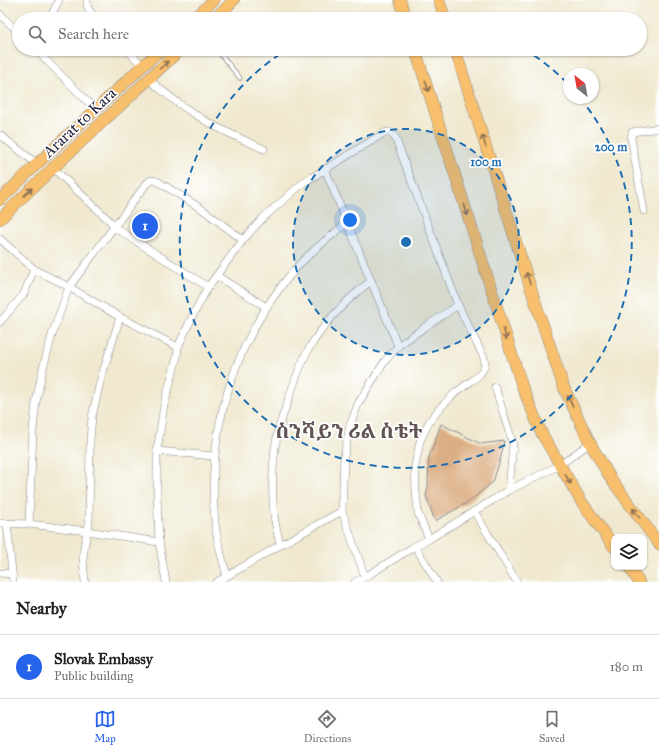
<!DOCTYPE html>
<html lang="en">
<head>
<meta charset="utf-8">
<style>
	:root { --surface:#fff; --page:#f6f6f6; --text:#202124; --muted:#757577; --line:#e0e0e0; --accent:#2563eb }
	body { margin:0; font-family:"IM FELL Great Primer","Noto Serif Ethiopic",serif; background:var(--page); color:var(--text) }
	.controls { position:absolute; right:12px; bottom:12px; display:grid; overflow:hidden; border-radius:8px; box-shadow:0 1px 3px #0004 }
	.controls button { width:36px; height:36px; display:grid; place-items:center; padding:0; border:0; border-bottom:1px solid var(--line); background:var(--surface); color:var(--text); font:20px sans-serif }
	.compass { position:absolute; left:563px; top:68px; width:36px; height:36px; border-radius:50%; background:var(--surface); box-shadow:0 1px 3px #0004; rotate:329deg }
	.you { position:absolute; left:350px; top:220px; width:14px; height:14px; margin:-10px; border:3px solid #fff; border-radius:50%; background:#1a73e8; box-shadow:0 0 0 6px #1a73e833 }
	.badge { display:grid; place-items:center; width:26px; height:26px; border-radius:50%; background:var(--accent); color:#fff; font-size:13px; font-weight:700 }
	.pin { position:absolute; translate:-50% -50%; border:2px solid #fff; box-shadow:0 1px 4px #0006 }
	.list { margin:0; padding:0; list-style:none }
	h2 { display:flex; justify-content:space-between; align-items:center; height:52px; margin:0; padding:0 16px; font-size:17px }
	h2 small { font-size:13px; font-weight:400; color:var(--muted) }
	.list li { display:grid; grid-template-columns:26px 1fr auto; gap:12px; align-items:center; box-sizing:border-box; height:64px; padding:0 16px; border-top:1px solid var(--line) }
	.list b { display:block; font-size:15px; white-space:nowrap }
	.list p { margin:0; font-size:13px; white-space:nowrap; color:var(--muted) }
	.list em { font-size:13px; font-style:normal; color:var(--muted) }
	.icon { flex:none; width:22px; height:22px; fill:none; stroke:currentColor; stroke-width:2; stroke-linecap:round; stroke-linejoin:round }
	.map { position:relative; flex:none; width:659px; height:582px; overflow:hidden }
	.search { position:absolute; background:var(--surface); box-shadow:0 1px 3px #0004; left:12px; right:12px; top:12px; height:44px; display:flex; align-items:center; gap:10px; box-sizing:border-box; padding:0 14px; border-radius:22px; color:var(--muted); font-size:15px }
	.sheet { height:116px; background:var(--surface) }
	nav { display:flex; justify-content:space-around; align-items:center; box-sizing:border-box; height:56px; border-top:1px solid var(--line); background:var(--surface); font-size:11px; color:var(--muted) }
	nav a { display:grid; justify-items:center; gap:2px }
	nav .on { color:var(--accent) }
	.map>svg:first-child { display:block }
	.building { fill:#dcae83 }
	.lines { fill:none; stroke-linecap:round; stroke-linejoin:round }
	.lane-casing { stroke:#898686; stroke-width:5 }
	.street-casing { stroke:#898686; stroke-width:8 }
	.primary-casing { stroke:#898686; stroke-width:12 }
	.lane { stroke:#fff; stroke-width:3.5 }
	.street { stroke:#fff; stroke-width:7 }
	.primary { stroke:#f8bf6c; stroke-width:11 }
	.oneway { stroke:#8d7054 }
	.ring { fill:none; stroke:#1f6fb2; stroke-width:2; stroke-dasharray:7 5 }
	.labels { text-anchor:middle; stroke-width:3.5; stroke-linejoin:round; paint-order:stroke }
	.street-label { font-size:16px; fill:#22223b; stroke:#fff }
	.district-label { font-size:20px; font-weight:bold; fill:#635354; stroke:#fff }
	.centre { fill:#1f6fb2; stroke:#fff; stroke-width:2 }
	.ring-label { font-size:12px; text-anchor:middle; font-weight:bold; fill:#1f6fb2; stroke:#fff; stroke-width:3.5; stroke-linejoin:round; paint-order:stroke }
</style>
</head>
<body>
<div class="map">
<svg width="659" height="582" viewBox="0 0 659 582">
	<rect width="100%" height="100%" fill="#fff"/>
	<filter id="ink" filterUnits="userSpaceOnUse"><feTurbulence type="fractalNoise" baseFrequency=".025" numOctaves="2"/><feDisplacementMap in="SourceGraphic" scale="8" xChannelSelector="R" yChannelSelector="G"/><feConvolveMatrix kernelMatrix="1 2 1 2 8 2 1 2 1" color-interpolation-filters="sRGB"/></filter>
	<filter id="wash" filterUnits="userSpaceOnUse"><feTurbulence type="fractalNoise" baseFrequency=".012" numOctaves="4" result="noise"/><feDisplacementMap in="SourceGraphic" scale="16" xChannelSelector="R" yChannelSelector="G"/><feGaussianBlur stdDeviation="0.9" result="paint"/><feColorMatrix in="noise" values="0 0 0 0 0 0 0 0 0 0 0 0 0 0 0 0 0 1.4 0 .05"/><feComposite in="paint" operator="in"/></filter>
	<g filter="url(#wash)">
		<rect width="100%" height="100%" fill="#f0e9d0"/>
		<g id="blocks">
			<polygon class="building" points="441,424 481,444 504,441 501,457 493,482 470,501 435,521 426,496 428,487 429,457"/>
		</g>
	</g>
	<g filter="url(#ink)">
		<use href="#blocks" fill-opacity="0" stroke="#898686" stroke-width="1"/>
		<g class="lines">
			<defs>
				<polyline id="lane" points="216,49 240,78"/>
				<g id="street">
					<path d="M 87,0 C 86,9 91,13 97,19"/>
					<polyline points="0,14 19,33"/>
					<polyline points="50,18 59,0"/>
					<polyline points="35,49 96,110"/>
					<polyline points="126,49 143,66"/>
					<path d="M 148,79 C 162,90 175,102 190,111 C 213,127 239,138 264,149"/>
					<polyline points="0,135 37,164"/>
					<polyline points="53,168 111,222 114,227 208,287"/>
					<polyline points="325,169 398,346 425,327 458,305"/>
					<polyline points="644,211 631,138 632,132 659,128"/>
					<polyline points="0,239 34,269 69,287 120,317 178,347"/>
					<polyline points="217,276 266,307"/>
					<polyline points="0,322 24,294 34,269"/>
					<polyline points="495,387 513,444 509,490"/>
					<polyline points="157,451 214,456"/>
					<polyline points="474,511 517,582"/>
					<polyline points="0,523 29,524 87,531 159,542"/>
					<polyline points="7,523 13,582"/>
					<polyline points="29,524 33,430 36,402 43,368 53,332 69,287 147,183 151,180 157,181 202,209 243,240"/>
					<polyline points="280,545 342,511"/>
					<polyline points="415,546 437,582"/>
					<polyline points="0,573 12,574"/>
					<path d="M 227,576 L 280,545 C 278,535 275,525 274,515 C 272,493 272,470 275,448 C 277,434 282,417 287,404 C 293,386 299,367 308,350 C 324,323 346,300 371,281"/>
					<polyline points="365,577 342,511 344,456 350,425 359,402 385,361 398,346"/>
					<polyline points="85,582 83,559 84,547 89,524 90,440 92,417 100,382 120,317"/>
					<polyline points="166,582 159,542 157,495 157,451 164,405 177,357 178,347 193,315 208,287 243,240 263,218 303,183 384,133 389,132 395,137 458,305 484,358 485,366 480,374 473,380 456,392 440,408 429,422 420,441 415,466 416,491 418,513 429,539"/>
					<path d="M 217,582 L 227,576 C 222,559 217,541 215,523 C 206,429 235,337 297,267 C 312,250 330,237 347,223"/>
					<polyline points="355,582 365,577 415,546 429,539 509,490 560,465 590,443"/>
				</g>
				<g id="primary">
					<polyline points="400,0 406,19"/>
					<polyline points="439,0 445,19"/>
					<polyline points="194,19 214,0"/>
					<polyline points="214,19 234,0"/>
					<polyline points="415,49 522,386 541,432 560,465 581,501 614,547"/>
					<polyline points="455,49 529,283 564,388 590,443 611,479 659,544"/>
					<polyline points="0,200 37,164 161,49"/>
					<polyline points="0,219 53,168 181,49"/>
					<polyline points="629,567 639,582"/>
				</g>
			</defs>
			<use href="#lane" class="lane-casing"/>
			<use href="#street" class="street-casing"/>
			<use href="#primary" class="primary-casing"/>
			<use href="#lane" class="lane"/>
			<use href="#street" class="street"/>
			<use href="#primary" class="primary"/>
		</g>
		<defs><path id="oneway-shaft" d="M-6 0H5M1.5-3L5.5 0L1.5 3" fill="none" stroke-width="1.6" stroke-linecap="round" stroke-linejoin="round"/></defs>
		<g class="oneway">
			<use href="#oneway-shaft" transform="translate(164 65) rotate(-42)"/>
			<use href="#oneway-shaft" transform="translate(427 86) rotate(73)"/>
			<use href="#oneway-shaft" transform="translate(484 141) rotate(-107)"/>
			<use href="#oneway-shaft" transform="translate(28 192) rotate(-44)"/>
			<use href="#oneway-shaft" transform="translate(466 210) rotate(72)"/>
			<use href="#oneway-shaft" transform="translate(528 278) rotate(-108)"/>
			<use href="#oneway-shaft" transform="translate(505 334) rotate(73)"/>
			<use href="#oneway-shaft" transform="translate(570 401) rotate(-115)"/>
			<use href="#oneway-shaft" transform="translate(568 479) rotate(59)"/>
			<use href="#oneway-shaft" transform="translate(636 513) rotate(-126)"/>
		</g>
	</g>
	<circle cx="406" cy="242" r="113" fill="#1f6fb2" fill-opacity=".12"/>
	<g class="ring">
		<circle cx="406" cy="242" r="113"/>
		<path d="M371 19A226 226 0 0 1 441 19M524 49A226 226 0 0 1 569 85M580 98A226 226 0 1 1 288 49"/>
	</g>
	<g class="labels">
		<g class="street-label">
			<text transform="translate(79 122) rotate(-43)" y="6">Ararat to Kara</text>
		</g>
		<g class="district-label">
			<text x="349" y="438">ስንሻይን ሪል ስቴት</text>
		</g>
	</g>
	<circle cx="406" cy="242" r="6" class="centre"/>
	<g class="ring-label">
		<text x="611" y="151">200 m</text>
		<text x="486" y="166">100 m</text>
	</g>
</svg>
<div class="controls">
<button><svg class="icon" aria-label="layers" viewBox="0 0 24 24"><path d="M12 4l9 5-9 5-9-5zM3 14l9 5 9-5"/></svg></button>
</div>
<svg class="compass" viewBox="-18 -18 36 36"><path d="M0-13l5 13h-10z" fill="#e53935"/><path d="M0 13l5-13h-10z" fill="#757577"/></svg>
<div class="you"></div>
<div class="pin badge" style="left:145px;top:226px">1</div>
<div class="search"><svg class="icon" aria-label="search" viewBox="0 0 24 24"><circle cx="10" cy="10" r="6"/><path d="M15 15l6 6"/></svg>Search here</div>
</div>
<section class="sheet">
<h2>Nearby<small></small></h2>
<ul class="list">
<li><span class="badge">1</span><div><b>Slovak Embassy</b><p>Public building</p></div><em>180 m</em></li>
</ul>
</section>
<nav>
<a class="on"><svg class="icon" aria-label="map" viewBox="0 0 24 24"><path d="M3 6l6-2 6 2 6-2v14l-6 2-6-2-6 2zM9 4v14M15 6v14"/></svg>Map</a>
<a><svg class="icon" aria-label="directions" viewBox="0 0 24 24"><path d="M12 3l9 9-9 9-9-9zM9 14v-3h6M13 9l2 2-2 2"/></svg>Directions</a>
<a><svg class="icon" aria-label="saved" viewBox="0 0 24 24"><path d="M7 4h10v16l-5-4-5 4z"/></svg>Saved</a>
</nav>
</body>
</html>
